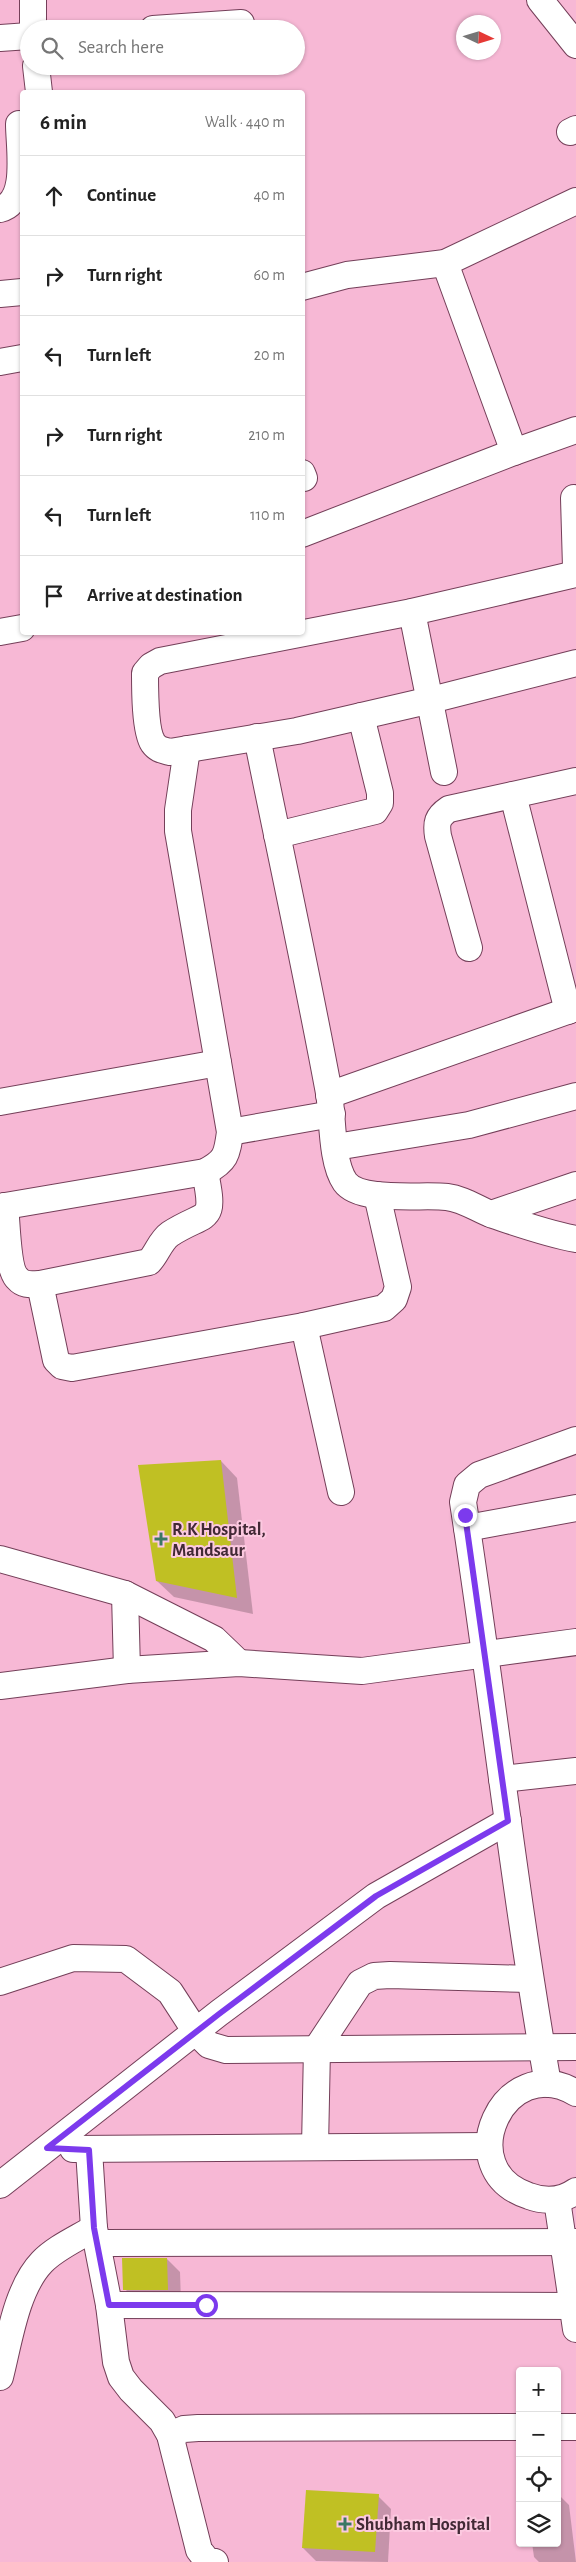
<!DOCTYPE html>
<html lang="en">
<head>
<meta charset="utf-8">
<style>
	:root { --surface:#fff; --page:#f2f2f2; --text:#222; --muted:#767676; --line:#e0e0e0 }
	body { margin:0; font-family:"Alegreya Sans",sans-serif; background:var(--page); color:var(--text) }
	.controls { position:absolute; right:15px; bottom:15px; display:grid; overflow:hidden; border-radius:5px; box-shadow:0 1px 4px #0004 }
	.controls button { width:45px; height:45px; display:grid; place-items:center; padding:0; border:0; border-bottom:1px solid var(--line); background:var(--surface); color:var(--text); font:25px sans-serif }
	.compass { position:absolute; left:456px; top:15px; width:45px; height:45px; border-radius:50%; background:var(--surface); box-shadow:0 1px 4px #0004; rotate:94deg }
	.stop { position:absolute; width:15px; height:15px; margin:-11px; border:4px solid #7c3aed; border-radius:50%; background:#fff }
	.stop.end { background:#7c3aed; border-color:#fff; box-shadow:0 1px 5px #0008 }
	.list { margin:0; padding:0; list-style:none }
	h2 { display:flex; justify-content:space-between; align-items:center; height:65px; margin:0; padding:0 20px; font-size:21px }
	h2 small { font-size:16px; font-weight:400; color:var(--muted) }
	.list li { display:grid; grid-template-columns:32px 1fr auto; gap:15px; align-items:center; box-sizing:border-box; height:80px; padding:0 20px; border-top:1px solid var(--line) }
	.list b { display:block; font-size:19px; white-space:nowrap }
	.list em { font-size:16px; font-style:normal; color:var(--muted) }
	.icon { flex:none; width:28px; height:28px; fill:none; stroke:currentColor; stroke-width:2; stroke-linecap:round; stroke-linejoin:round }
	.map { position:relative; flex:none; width:576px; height:2562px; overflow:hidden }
	.search { position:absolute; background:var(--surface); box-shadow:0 1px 4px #0004; left:20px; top:20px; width:285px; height:55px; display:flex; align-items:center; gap:12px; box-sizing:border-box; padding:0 18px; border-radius:28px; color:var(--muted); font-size:19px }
	.panel { position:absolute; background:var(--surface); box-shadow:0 1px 4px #0004; left:20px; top:90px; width:285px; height:545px; border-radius:5px }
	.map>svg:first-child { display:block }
	.shadow { fill:#0003 }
	.building { fill:#c0c023 }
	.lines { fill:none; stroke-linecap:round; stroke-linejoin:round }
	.minor-casing { stroke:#743f59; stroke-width:28 }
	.minor { stroke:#fff; stroke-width:26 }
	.route { stroke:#7c3aed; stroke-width:6 }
	.poi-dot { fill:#3b7864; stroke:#fcc9e0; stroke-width:2 }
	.labels { text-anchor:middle; stroke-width:4; stroke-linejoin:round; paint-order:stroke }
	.poi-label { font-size:18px; font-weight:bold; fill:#422935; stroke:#fcc9e0; text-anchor:start }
</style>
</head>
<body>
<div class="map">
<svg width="576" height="2562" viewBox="0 0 576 2562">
	<rect width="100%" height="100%" fill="#f7b8d5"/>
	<g class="shadow">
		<polygon points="221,1461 237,1478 253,1614 174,1597 157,1581"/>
		<polygon points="167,2259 180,2272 181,2303 138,2303 125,2289"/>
		<polygon points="557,2493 569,2505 576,2562 539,2562 534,2557 532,2543 557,2543"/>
		<polygon points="378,2496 391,2509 388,2562 316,2561 303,2548"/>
	</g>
	<g class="building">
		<polygon points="221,1460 237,1598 156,1581 138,1465"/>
		<polygon points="122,2258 167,2258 168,2290 123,2290"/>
		<polygon points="306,2490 379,2494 375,2552 302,2548"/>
	</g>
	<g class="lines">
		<defs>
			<g id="minor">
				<polyline points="540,0 576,45"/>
				<polyline points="33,29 33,0"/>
				<polyline points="153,29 241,23"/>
				<polyline points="0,38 29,36"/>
				<polyline points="36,66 39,92"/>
				<polyline points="570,132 576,129"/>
				<path d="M 0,209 C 29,202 19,148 19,124"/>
				<polyline points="445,263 514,452"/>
				<polyline points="302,287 347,275 445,263 576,201"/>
				<polyline points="0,294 22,292"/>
				<polyline points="0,362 22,358"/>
				<polyline points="302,473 304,478"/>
				<polyline points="574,498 576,567"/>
				<polyline points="302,534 514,452 576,430"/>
				<path d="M 576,574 L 412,612 L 160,661 L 151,666 L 145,673 C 145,689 145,731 153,743 C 158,750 163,750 170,752 L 297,731 L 431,700 L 576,663"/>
				<polyline points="412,612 444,772"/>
				<polyline points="0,632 22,628"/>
				<path d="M 257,737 C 281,856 307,974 329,1093 C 333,1117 331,1162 345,1182 C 360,1203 423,1194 447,1197 C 464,1199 477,1209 493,1215 C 520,1224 548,1234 576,1239"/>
				<polyline points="513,795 568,1011"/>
				<polyline points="277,835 375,811 380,803 380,793 361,716"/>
				<path d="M 469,948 L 438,836 C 436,823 437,817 449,809 L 576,781"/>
				<polyline points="329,1095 576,1008"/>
				<polyline points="0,1102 218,1063"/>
				<polyline points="230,1132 332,1114"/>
				<polyline points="336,1147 469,1125 576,1096"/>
				<path d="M 5,1206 C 7,1222 7,1270 18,1279 C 24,1286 32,1284 40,1284 L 149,1262 C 157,1254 160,1241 170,1234 C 207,1210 216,1226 205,1172"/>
				<path d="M 0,1207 L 205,1172 C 226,1161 227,1155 230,1132 L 178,831 L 178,810 L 187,749"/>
				<polyline points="491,1214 576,1185"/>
				<polyline points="40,1284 56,1360 62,1366 72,1368 304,1326 384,1308 394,1299 398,1287 377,1195"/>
				<polyline points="304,1326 341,1492"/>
				<polyline points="467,1528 576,1508"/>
				<polyline points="0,1559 125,1594 214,1639 239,1663"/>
				<polyline points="125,1594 127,1670"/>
				<polyline points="0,1686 127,1670 239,1663 362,1671 576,1642"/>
				<polyline points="502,1779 576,1771"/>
				<polyline points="0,1982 73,1958 126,1959 170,1992 196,2032 209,2045 226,2050 576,2047"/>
				<path d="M 548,2084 C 514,1891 493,1696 463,1502 L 467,1485 L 479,1475 L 576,1440"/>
				<path d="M 576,2093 C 504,2050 449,2170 529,2196 C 545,2202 562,2201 576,2191"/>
				<polyline points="315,2147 317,2048 360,1983 374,1976 390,1975 530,1979"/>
				<polyline points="73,2149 489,2146"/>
				<polyline points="89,2150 94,2228 109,2305 116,2362 121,2377 131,2390 162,2421 170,2435 199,2550 206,2559 215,2562"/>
				<polyline points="0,2185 219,2013 376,1896 508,1821"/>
				<polyline points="557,2200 576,2329"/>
				<polyline points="97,2243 576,2242"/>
				<polyline points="109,2305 576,2306"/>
				<path d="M 0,2377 C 9,2342 16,2289 42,2262 C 55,2248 78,2238 94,2228"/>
				<polyline points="557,2427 576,2427"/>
				<polyline points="170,2435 184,2429 198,2428 520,2427"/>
			</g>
		</defs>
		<use href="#minor" class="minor-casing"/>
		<use href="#minor" class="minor"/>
	</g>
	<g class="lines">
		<polyline class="route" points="206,2305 109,2305 94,2228 89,2150 47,2148 219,2014 376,1896 508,1821 465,1515"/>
	</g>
	<g class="poi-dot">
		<path d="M158.5 1531.5h5v5h5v5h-5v5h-5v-5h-5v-5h5z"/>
		<path d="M342.5 2516.5h5v5h5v5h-5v5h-5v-5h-5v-5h5z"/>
	</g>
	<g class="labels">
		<g class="poi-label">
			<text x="172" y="1535">R.K Hospital,<tspan x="172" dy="21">Mandsaur</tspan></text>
			<text x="356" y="2530">Shubham Hospital</text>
		</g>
	</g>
</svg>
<div class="controls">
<button>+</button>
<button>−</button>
<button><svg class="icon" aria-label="locate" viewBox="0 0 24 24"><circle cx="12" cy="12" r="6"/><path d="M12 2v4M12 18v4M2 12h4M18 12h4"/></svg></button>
<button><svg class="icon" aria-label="layers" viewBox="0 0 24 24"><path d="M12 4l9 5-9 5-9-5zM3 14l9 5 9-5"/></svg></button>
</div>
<svg class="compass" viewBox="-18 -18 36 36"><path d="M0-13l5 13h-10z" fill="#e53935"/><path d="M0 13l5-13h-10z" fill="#767676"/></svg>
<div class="stop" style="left:206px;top:2305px"></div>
<div class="stop end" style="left:465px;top:1515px"></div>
<div class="search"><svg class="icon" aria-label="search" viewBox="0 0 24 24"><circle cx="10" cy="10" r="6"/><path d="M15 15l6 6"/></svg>Search here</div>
<section class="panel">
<h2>6 min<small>Walk · 440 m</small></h2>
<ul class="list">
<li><svg class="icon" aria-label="ahead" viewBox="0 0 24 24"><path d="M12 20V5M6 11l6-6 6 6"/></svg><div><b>Continue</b></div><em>40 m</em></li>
<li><svg class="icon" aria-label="right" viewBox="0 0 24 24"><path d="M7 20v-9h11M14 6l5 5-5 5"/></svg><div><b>Turn right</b></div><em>60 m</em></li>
<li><svg class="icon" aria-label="left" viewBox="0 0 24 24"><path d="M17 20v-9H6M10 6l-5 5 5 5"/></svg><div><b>Turn left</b></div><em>20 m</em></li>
<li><svg class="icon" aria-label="right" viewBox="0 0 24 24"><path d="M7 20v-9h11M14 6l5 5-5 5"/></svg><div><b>Turn right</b></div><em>210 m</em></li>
<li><svg class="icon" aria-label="left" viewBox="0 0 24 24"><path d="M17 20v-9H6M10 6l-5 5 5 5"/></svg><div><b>Turn left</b></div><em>110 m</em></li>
<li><svg class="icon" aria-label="arrive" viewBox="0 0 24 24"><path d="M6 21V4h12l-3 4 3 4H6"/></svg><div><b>Arrive at destination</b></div></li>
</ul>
</section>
</div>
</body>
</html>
